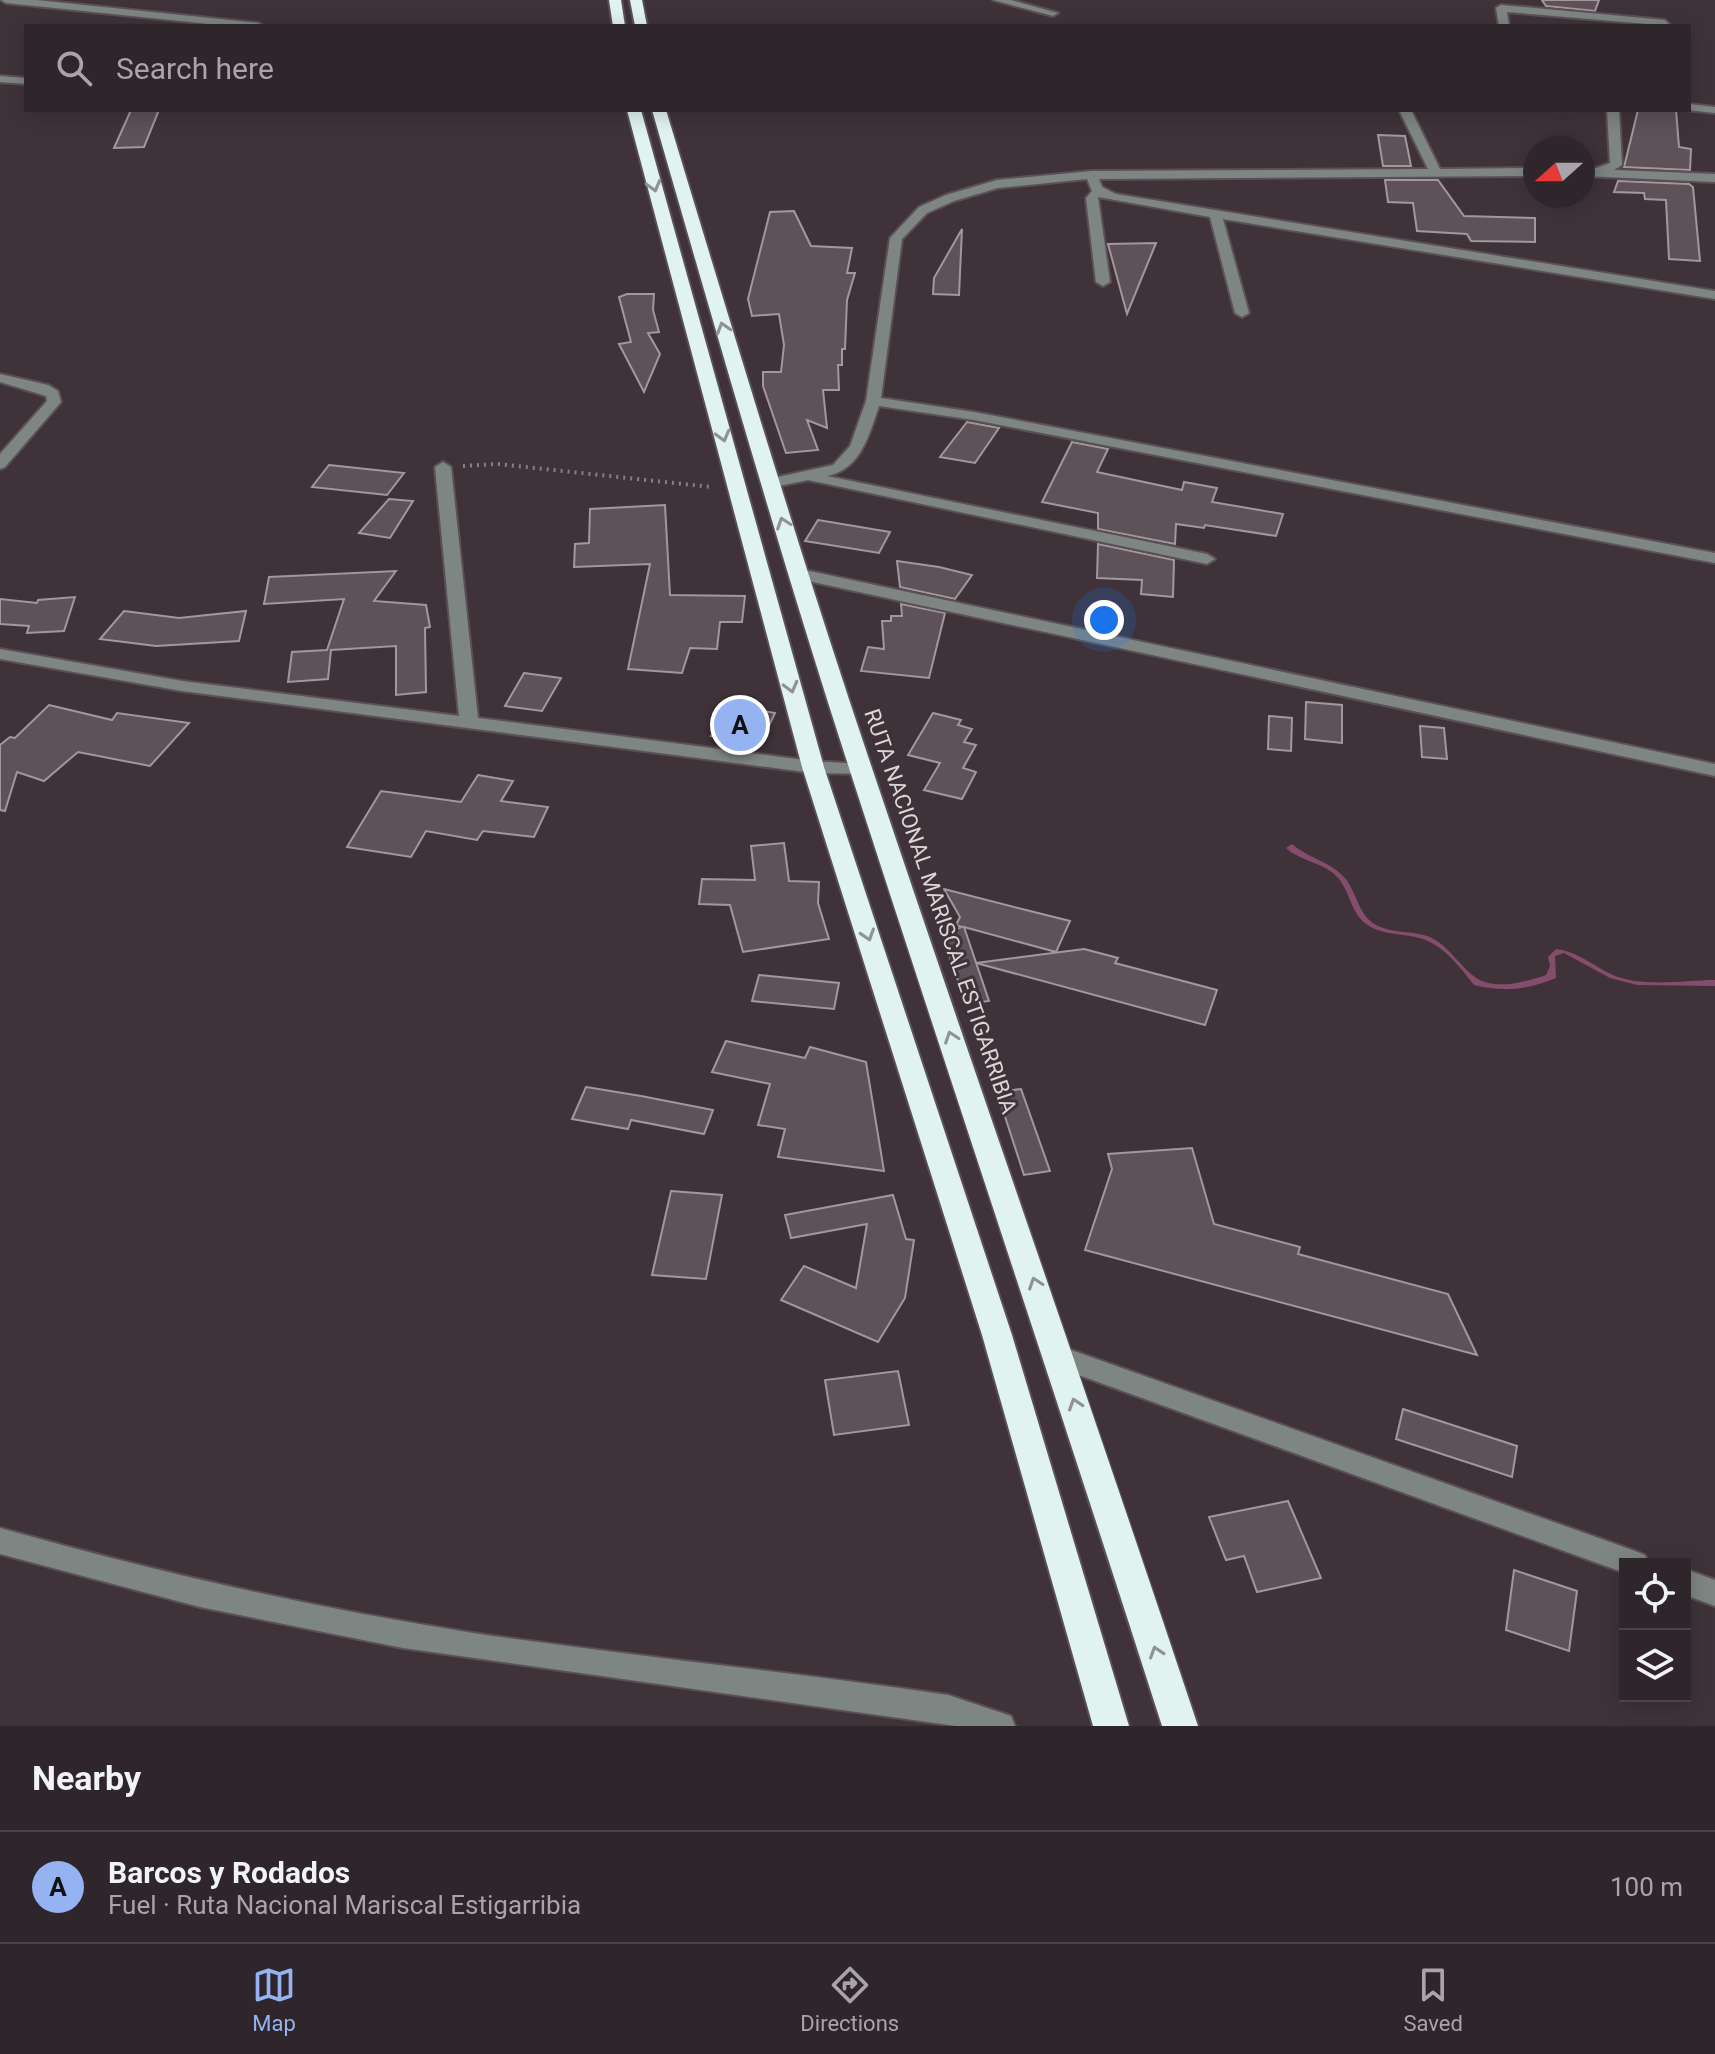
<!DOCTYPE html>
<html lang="en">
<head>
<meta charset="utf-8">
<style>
	:root { --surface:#2f262b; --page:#3b3237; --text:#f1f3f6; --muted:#a7a5a9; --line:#4a4347; --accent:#95b2f1 }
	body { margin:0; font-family:Roboto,sans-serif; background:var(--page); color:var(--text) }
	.controls { position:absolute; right:24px; bottom:24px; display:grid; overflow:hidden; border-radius:0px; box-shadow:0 4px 20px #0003 }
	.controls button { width:72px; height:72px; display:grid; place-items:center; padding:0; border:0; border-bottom:2px solid var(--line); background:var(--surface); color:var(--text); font:40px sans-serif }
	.compass { position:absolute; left:1523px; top:136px; width:72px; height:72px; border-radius:50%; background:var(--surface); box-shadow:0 4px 20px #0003; rotate:249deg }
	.you { position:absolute; left:1104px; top:620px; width:28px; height:28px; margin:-20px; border:6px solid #fff; border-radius:50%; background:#1a73e8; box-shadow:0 0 0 12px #1a73e833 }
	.badge { display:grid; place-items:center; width:52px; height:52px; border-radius:50%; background:var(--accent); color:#111; font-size:26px; font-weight:700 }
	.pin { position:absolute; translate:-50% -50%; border:4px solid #fff; box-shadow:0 2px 8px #0006 }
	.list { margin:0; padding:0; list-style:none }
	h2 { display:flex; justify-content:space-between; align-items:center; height:104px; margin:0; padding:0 32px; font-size:34px }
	h2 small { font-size:26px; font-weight:400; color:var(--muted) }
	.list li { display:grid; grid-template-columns:52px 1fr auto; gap:24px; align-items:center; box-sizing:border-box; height:112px; padding:0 32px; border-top:2px solid var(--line) }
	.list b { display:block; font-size:30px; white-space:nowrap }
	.list p { margin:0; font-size:26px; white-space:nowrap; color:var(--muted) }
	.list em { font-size:26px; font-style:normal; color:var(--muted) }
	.icon { flex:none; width:44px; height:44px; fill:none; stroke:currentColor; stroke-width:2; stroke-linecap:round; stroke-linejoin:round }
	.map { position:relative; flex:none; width:1715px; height:1726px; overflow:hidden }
	.search { position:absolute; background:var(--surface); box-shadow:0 4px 20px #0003; left:24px; right:24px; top:24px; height:88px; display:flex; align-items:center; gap:20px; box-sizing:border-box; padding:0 28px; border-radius:0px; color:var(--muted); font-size:30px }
	.sheet { height:216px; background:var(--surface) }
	nav { display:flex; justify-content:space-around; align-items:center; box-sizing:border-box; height:112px; border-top:2px solid var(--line); background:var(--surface); font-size:22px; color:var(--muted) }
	nav a { display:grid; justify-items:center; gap:4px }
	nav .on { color:var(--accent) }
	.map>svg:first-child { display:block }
	.water { fill:#844d6b }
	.building { fill:#5e5158; stroke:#a4969d; stroke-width:2 }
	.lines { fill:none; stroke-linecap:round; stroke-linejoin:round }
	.minor-casing { stroke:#5b5056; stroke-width:4 }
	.highway-casing { stroke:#5b5056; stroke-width:4 }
	.path { stroke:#887f83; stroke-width:4; stroke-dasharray:2 5; stroke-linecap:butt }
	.minor { fill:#7e8684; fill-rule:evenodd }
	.highway { fill:#e1f3f0; fill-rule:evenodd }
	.oneway { stroke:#909394 }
	.labels { text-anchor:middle; stroke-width:6; stroke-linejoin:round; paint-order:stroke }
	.street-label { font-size:22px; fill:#ddd6d9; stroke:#3f3339 }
</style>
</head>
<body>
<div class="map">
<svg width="1715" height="1726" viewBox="0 0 1715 1726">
	<rect width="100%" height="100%" fill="#3f3339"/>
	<path class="water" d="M 1292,844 C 1308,858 1329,861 1344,877 C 1356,890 1358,913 1373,923 C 1390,934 1409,930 1427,936 C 1451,944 1465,977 1485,982 C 1502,988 1529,981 1546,975 L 1550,966 L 1548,957 L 1556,949 C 1579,952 1593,966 1613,975 C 1644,988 1683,980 1715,980 L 1715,986 L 1637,985 L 1610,978 L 1564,953 L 1555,956 L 1556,978 C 1527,990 1503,992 1474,985 C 1460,967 1445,947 1423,939 C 1405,933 1386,936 1369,926 C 1351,915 1351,894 1339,879 C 1325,862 1301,862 1286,848 Z"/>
	<g class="building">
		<polygon points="1542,0 1599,0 1595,11 1546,6"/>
		<polygon points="131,110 159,110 144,147 114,148"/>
		<polygon points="1638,110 1676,110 1679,147 1691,149 1690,170 1624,167"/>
		<polygon points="1378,135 1405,136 1411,166 1383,166"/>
		<polygon points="1385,180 1438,180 1464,216 1535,218 1535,242 1471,241 1467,234 1417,231 1413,203 1388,202"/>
		<polygon points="1618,181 1689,184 1693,187 1700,261 1669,259 1666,200 1645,199 1644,193 1614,192"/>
		<polygon points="794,211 811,246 852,248 847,273 855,273 847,300 845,349 842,349 842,365 838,365 839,390 823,390 827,428 807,420 818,450 786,453 763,386 763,372 781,372 784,345 779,314 752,316 748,299 770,212"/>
		<polygon points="962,229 959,295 933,294 934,278"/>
		<polygon points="1156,243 1127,314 1108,244"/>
		<polygon points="627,294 654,294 653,310 659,332 648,333 660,354 644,392 619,344 631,342 619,297"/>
		<polygon points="967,422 999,428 975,463 940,457"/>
		<polygon points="1072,442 1108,449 1097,472 1182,490 1184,482 1217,488 1212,502 1283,514 1276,536 1205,525 1204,528 1176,524 1175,544 1098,529 1098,513 1042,502"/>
		<polygon points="329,465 404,473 387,495 312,487"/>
		<polygon points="389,499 413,501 390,538 359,533"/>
		<polygon points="665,505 670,595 745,596 742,622 720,622 717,649 690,648 682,673 628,669 650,564 574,567 575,544 589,543 590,509"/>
		<polygon points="818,520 890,532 879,553 805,541"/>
		<polygon points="1098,544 1174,560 1173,597 1141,594 1142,580 1097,578"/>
		<polygon points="897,561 939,567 972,575 955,599 900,587"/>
		<polygon points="396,571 374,601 426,605 430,627 425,628 426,692 396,695 396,646 331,650 328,679 288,682 292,652 327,650 344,599 264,604 269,577"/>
		<polygon points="75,597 64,631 27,633 29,626 0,624 0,599 37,603 38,600"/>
		<polygon points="901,604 945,613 929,678 861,671 868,647 884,649 882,621 891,621 891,616 902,616"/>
		<polygon points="124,611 179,618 246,611 239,641 156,646 100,639"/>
		<polygon points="524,673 561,678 542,711 505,706"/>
		<polygon points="1306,702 1342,705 1342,743 1305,739"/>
		<polygon points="49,705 112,720 117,713 189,723 150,766 78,752 44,781 17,772 5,811 0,810 0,745 10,737 15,738"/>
		<polygon points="727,705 775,713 760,745 711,736"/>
		<polygon points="933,713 961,720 958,725 972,729 964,742 976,745 963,768 976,772 962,799 924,790 940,763 908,755"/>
		<polygon points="1269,716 1292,718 1291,751 1268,749"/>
		<polygon points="1420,726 1444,728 1447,759 1422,757"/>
		<polygon points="478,775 513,781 501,801 548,807 534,837 483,831 477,840 426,831 411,857 347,847 381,791 461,802"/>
		<polygon points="784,843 789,881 819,882 818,903 829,939 743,952 730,905 699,904 702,879 755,880 751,846"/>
		<polygon points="944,889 1022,909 1070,921 1056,952 964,927 989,1001 966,1004 942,934 962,927 956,925 960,917"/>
		<polygon points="1084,949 1118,958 1115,963 1217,990 1205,1025 976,963"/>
		<polygon points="759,975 839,983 834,1009 752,1001"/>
		<polygon points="726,1041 805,1058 810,1047 866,1062 884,1171 778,1157 785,1129 758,1125 770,1084 712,1072"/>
		<polygon points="586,1087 641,1096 713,1110 704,1134 631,1120 628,1129 572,1119"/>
		<polygon points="1021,1089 1050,1171 1024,1175 997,1092"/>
		<polygon points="1192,1148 1214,1224 1300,1247 1298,1254 1448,1294 1477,1355 1085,1250 1112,1169 1108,1154"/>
		<polygon points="671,1191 722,1195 706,1279 652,1275"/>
		<polygon points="893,1195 906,1239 914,1240 905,1298 878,1342 781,1300 804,1266 856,1288 867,1224 791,1238 785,1215"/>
		<polygon points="898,1371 909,1425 834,1435 825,1380"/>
		<polygon points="1403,1409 1517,1446 1512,1477 1396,1439"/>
		<polygon points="1288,1501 1321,1578 1257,1592 1244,1556 1226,1560 1209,1517"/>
		<polygon points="1514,1570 1577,1591 1569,1651 1506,1630"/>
	</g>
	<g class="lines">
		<defs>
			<g id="minor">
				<polygon points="1,0 36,0 258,23 263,26 228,26 6,3"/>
				<polygon points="993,0 1011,0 1058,13 1053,16"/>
				<polygon points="1501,5 1665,20 1671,26 1507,12 1509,26 1499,26 1496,8"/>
				<polygon points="0,76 26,78 26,84 0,82"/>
				<polygon points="1689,104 1715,107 1715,113 1687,110"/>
				<path d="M 1399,110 L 1411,110 L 1440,169 L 1535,168 L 1535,176 L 1099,179 L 1102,187 L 1116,194 L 1715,291 L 1715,299 L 1223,219 L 1249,313 L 1242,317 L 1235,313 L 1210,217 L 1098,197 L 1110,282 L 1103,286 L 1096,282 L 1086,198 L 1092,191 L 1087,179 L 998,188 L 954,201 L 927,213 L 902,239 L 881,398 L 974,412 L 1715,553 L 1715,563 L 974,420 L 879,406 C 869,435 861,469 827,476 L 1207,554 L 1215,559 L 1207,564 L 808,480 L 770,488 L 762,483 L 764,480 L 833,465 L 850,446 L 866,401 L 890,238 L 919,207 L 946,195 L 997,180 L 1092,171 L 1428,169 Z"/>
				<polygon points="1607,110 1619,110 1622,165 1614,170 1715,174 1715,182 1583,176 1583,168 1593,169 1610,163"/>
				<polygon points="0,374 48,385 58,391 61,402 5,467 0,469 0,454 47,401 46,396 0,382"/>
				<polygon points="443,462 451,467 478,718 813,761 861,764 870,770 868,774 813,773 182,691 0,659 0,649 182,681 459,716 435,467"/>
				<polygon points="800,569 1715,764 1715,776 794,578 792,574"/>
				<polygon points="1060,1346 1635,1551 1645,1555 1649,1564 1625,1564 1625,1573 1051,1365 1047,1357 1051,1349"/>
				<path d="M 0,1528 C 156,1572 313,1608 473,1633 C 631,1656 790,1672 948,1695 L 1011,1716 L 1015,1726 L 956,1726 L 403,1648 L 200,1607 L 0,1554 Z"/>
				<polygon points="1685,1569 1715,1580 1715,1606 1685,1595"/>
			</g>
			<g id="highway">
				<polygon points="609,0 621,0 625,26 613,26"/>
				<polygon points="630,0 642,0 647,26 635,26"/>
				<polygon points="627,110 641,110 824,767 1012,1335 1129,1726 1093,1726 982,1335 802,767"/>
				<path d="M 652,110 L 666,110 C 733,331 799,552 873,771 C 980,1090 1092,1407 1198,1726 L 1162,1726 C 1060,1407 953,1090 850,771 C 779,552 716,331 652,110 Z"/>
			</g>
		</defs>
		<use href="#minor" class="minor-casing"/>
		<use href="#highway" class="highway-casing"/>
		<polyline class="path" points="463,466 497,464 712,487"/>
		<use href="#minor" class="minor"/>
		<use href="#highway" class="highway"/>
	</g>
	<defs><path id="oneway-chevron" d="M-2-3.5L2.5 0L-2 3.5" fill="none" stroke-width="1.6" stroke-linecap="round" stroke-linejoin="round" transform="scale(2)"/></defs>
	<g class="oneway">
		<use href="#oneway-chevron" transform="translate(654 186) rotate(75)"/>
		<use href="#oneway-chevron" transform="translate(723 328) rotate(-107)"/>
		<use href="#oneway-chevron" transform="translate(723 436) rotate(75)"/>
		<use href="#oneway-chevron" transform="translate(783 523) rotate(-109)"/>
		<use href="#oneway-chevron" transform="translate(791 687) rotate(75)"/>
		<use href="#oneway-chevron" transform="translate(868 935) rotate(72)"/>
		<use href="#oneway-chevron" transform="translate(951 1037) rotate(-109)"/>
		<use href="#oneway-chevron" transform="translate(1035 1283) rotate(-109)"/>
		<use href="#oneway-chevron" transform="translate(1075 1404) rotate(-108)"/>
		<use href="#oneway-chevron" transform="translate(1156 1652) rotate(-108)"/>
	</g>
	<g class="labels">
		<g class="street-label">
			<text transform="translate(941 911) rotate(71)" y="8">RUTA NACIONAL MARISCAL ESTIGARRIBIA</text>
		</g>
	</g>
</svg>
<div class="controls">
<button><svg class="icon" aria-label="locate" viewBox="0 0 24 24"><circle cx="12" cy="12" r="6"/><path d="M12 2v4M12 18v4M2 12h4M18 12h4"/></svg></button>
<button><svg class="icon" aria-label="layers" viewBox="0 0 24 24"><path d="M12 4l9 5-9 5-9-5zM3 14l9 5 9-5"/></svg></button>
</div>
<svg class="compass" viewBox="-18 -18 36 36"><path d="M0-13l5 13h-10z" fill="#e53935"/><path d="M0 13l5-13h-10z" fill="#a7a5a9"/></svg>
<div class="you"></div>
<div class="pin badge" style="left:740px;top:725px">A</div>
<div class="search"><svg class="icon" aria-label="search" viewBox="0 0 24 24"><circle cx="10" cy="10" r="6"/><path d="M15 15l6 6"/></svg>Search here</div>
</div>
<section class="sheet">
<h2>Nearby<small></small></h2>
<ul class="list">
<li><span class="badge">A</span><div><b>Barcos y Rodados</b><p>Fuel · Ruta Nacional Mariscal Estigarribia</p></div><em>100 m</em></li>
</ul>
</section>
<nav>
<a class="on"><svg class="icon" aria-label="map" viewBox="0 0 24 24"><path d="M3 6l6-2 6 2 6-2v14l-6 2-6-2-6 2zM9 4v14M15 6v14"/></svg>Map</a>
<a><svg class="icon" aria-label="directions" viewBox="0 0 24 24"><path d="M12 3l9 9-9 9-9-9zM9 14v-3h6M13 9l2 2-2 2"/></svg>Directions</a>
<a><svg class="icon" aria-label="saved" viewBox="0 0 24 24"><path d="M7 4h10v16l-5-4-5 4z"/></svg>Saved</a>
</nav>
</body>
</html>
